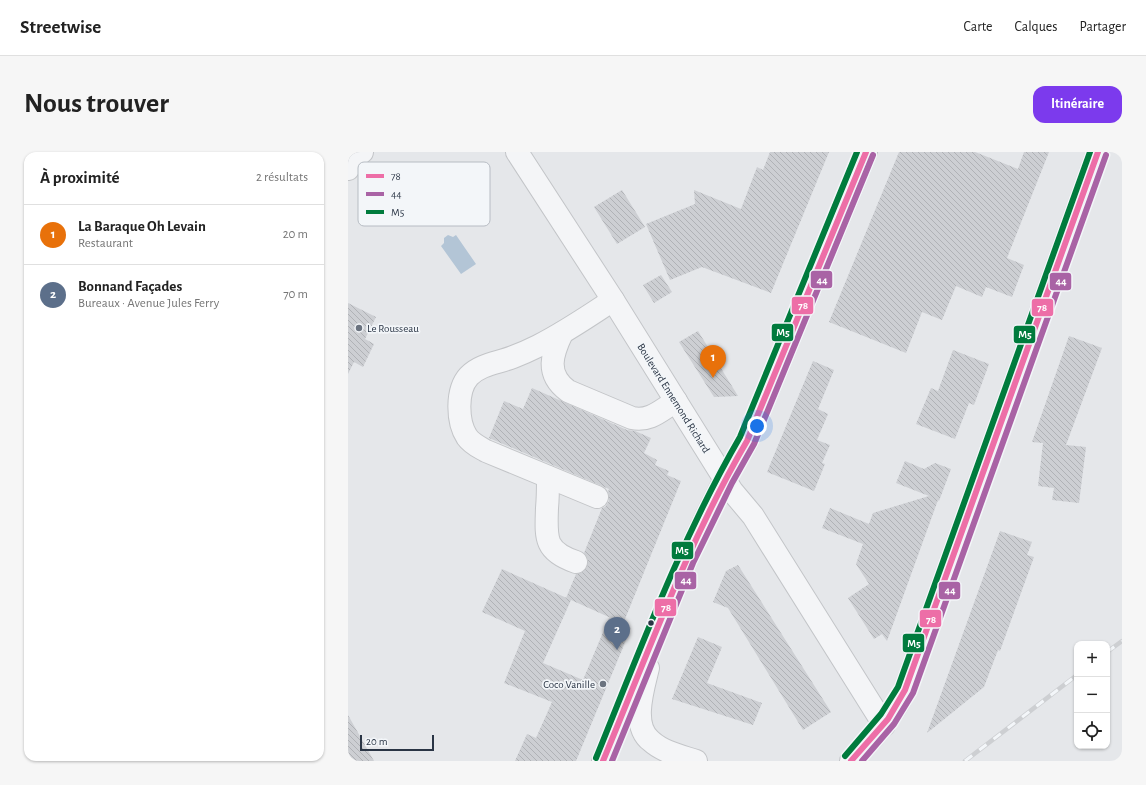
<!DOCTYPE html>
<html lang="fr">
<head>
<meta charset="utf-8">
<style>
	:root { --surface:#fff; --page:#f6f6f6; --text:#222; --muted:#767676; --line:#e0e0e0; --accent:#7c3aed }
	body { margin:0; font-family:"Alegreya Sans",sans-serif; background:var(--page); color:var(--text) }
	.controls { position:absolute; right:12px; bottom:12px; display:grid; overflow:hidden; border-radius:8px; box-shadow:0 1px 3px #0004 }
	.controls button { width:36px; height:36px; display:grid; place-items:center; padding:0; border:0; border-bottom:1px solid var(--line); background:var(--surface); color:var(--text); font:20px sans-serif }
	.scale { position:absolute; left:12px; bottom:10px; width:74px; box-sizing:border-box; padding-left:4px; border:2px solid #2a3545; border-top:0; font-size:11px; line-height:14px; white-space:nowrap; color:#2a3545; -webkit-text-stroke:3px #f3f6f9; paint-order:stroke }
	.you { position:absolute; left:409px; top:274px; width:14px; height:14px; margin:-10px; border:3px solid #fff; border-radius:50%; background:#1a73e8; box-shadow:0 0 0 6px #1a73e833 }
	.badge { display:grid; place-items:center; width:26px; height:26px; border-radius:50%; background:var(--accent); color:#fff; font-size:13px; font-weight:700 }
	.pin { position:absolute; translate:-50% -33px; filter:drop-shadow(0 1px 2px #0008) }
	.pin::after { content:''; position:absolute; top:21px; width:14px; height:12px; background:inherit; clip-path:polygon(0 0,100% 0,50% 100%) }
	.list { margin:0; padding:0; list-style:none }
	h2 { display:flex; justify-content:space-between; align-items:center; height:52px; margin:0; padding:0 16px; font-size:17px }
	h2 small { font-size:13px; font-weight:400; color:var(--muted) }
	.list li { display:grid; grid-template-columns:26px 1fr auto; gap:12px; align-items:center; box-sizing:border-box; height:60px; padding:0 16px; border-top:1px solid var(--line) }
	.list b { display:block; font-size:15px; white-space:nowrap }
	.list p { margin:0; font-size:13px; white-space:nowrap; color:var(--muted) }
	.list em { font-size:13px; font-style:normal; color:var(--muted) }
	.icon { flex:none; width:22px; height:22px; fill:none; stroke:currentColor; stroke-width:2; stroke-linecap:round; stroke-linejoin:round }
	.map { position:relative; flex:none; width:774px; height:609px; overflow:hidden; border-radius:12px }
	header { display:flex; align-items:center; gap:24px; box-sizing:border-box; height:56px; padding:0 20px; background:var(--surface); border-bottom:1px solid var(--line) }
	header strong { font-size:19px }
	nav { display:flex; gap:22px; margin-inline-start:auto; font-size:14px }
	.intro { display:flex; align-items:center; justify-content:space-between; box-sizing:border-box; height:96px; padding:0 24px }
	h1 { margin:0; font-size:28px }
	.button { padding:10px 18px; border-radius:12px; background:var(--accent); color:#fff; font-size:14px; font-weight:700 }
	main { display:flex; gap:24px; padding:0 24px }
	aside { flex:1; background:var(--surface); border-radius:12px; box-shadow:0 1px 3px #0004 }
	.map>svg:first-child { display:block }
	.water { fill:#b3c5d6 }
	.building { fill:url(#building-back-hatch); fill-rule:evenodd }
	.lines { fill:none; stroke-linecap:round; stroke-linejoin:round }
	.minor-casing { stroke:#c3c5c8; stroke-width:24 }
	.major-casing { stroke:#c1c4c8; stroke-width:24 }
	.minor { stroke:#f4f5f7; stroke-width:22 }
	.major { stroke:#f8f8f8; stroke-width:22 }
	.rail-casing { stroke:#cdcfd2; stroke-width:4.5 }
	.rail { stroke:#f3f6f9; stroke-width:3; stroke-dasharray:9; stroke-linecap:butt }
	.bus-1-casing { stroke:#f3f6f9; stroke-width:9 }
	.bus-2-casing { stroke:#f3f6f9; stroke-width:9 }
	.bus-3-casing { stroke:#f3f6f9; stroke-width:9 }
	.bus-1 { stroke:#ed6ea7; stroke-width:6 }
	.bus-2 { stroke:#a963a5; stroke-width:6 }
	.bus-3 { stroke:#007b3d; stroke-width:6 }
	.poi-dot { fill:#6b737f; stroke:#f3f6f9; stroke-width:1.5 }
	.bus-dot { fill:#2a3545; stroke:#f3f6f9; stroke-width:1.5 }
	.labels { text-anchor:middle; stroke-width:3.5; stroke-linejoin:round; paint-order:stroke }
	.poi-label { font-size:11px; fill:#2a3545; stroke:#f3f6f9; text-anchor:start }
	.street-label { font-size:11px; fill:#2a3545; stroke:#f3f6f9 }
	.key { fill:#f3f6f9; stroke:#b7bcc3; stroke-width:1 }
	.key-label { font-size:11px; fill:#2a3545 }
	.line-badge { stroke:#f3f6f9; stroke-width:1.5 }
	.badge-label { font-size:11px; text-anchor:middle; font-weight:bold; fill:#fff }
</style>
</head>
<body>
<header>
<strong>Streetwise</strong>
<nav><a>Carte</a><a>Calques</a><a>Partager</a></nav>
</header>
<div class="intro"><h1>Nous trouver</h1><a class="button">Itinéraire</a></div>
<main>
<aside>
<h2>À proximité<small>2 résultats</small></h2>
<ul class="list">
<li><span class="badge" style="background:#e8710a">1</span><div><b>La Baraque Oh Levain</b><p>Restaurant</p></div><em>20 m</em></li>
<li><span class="badge" style="background:#5c6f8a">2</span><div><b>Bonnand Façades</b><p>Bureaux · Avenue Jules Ferry</p></div><em>70 m</em></li>
</ul>
</aside>
<div class="map">
<svg width="774" height="609" viewBox="0 0 774 609">
	<defs>
		<pattern id="building-back-hatch" width="6" height="6" patternUnits="userSpaceOnUse"><rect width="6" height="6" fill="#cdcfd3"/><path d="M-1 5l2 2M0 0l6 6M5-1l2 2" fill="none" stroke="#b0b2b6"/></pattern>
	</defs>
	<rect width="100%" height="100%" fill="#e5e7ea"/>
	<polygon class="water" points="100,83 105,85 108,83 128,112 113,122 93,94 96,91 96,86"/>
	<g class="building">
		<polygon points="422,0 481,0 423,141 354,115 322,128 298,72 347,52 346,38 393,57 409,15 415,18"/>
		<polygon points="551,0 627,0 670,17 676,0 701,0 659,106 676,113 664,145 638,135 634,145 608,134 594,168 574,160 558,201 481,170"/>
		<polygon points="274,38 297,75 269,92 246,55"/>
		<polygon points="313,123 324,140 306,151 295,133"/>
		<polygon points="0,151 28,165 17,187 26,192 15,215 6,210 0,222"/>
		<polygon points="350,179 390,244 366,245 331,190"/>
		<polygon points="721,184 754,196 718,293 738,295 731,351 704,348 706,336 690,334 695,291 684,290"/>
		<polygon points="605,198 641,212 626,253 621,251 607,287 568,272 583,236 590,239"/>
		<polygon points="465,209 486,218 470,257 480,262 469,288 482,293 474,311 477,312 466,339 419,320"/>
		<path d="M 184,236 L 279,278 L 287,279 L 303,286 L 296,301 L 309,308 L 307,313 L 321,319 L 319,323 L 333,329 L 275,472 L 283,476 L 228,609 L 167,609 L 179,582 L 188,586 L 204,550 L 156,531 L 177,479 L 134,460 L 154,417 L 221,447 L 218,446 L 228,422 L 235,420 L 239,415 L 240,408 L 236,401 L 254,356 L 257,355 L 261,349 L 261,344 L 260,340 L 261,337 L 141,286 L 156,249 L 175,257 ZM 223,448 L 274,471 L 261,466 L 235,528 L 195,511 Z"/>
		<polygon points="557,309 576,317 587,311 603,317 591,349 590,348 539,489 534,482 526,487 500,446 521,432 508,412 515,392 474,376 482,356 521,372 525,361 581,344 548,331"/>
		<polygon points="652,379 684,390 679,403 686,405 652,499 650,498 636,535 579,581"/>
		<polygon points="390,413 483,560 455,578 380,456 365,450 378,419"/>
		<polygon points="350,485 374,495 359,531 414,551 405,573 324,547"/>
		<polygon points="0,563 26,609 0,609"/>
	</g>
	<g class="lines">
		<defs>
			<g id="minor">
				<polyline points="169,0 265,148 384,339 405,364 536,573"/>
				<polyline points="0,17 7,6 14,0"/>
				<path d="M 214,181 C 204,202 197,222 220,239 L 284,266 C 302,270 313,258 328,249"/>
				<path d="M 200,325 C 200,335 200,346 199,356 C 198,386 196,399 228,410"/>
				<path d="M 249,345 L 138,299 C 131,295 124,292 119,285 C 109,270 108,238 121,224 C 133,212 150,211 165,205 C 173,202 182,198 190,194 C 216,181 241,164 265,148"/>
				<path d="M 300,516 C 295,537 283,574 303,589 C 315,600 333,604 348,609"/>
				<path d="M 503,609 C 525,585 543,567 557,538 L 750,0"/>
			</g>
			<polyline id="major" points="255,609 338,408 359,363 377,327 399,289 518,0"/>
		</defs>
		<use href="#minor" class="minor-casing"/>
		<use href="#major" class="major-casing"/>
		<use href="#minor" class="minor"/>
		<use href="#major" class="major"/>
		<defs>
			<g id="rail">
				<polyline points="759,500 774,489"/>
				<polyline points="617,609 729,523"/>
			</g>
		</defs>
		<use href="#rail" class="rail-casing"/>
		<use href="#rail" class="rail"/>
		<defs>
			<g id="bus-1">
				<path d="M 255,609 C 300,501 340,390 399,289 L 518,0"/>
				<polyline points="503,609 540,567 557,538 750,0"/>
			</g>
			<g id="bus-2">
				<polyline points="264,609 345,411 384,331 406,292 525,3"/>
				<polyline points="514,609 546,572 565,541 758,3"/>
			</g>
			<g id="bus-3">
				<polyline points="497,604 533,562 550,535 742,0"/>
				<path d="M 248,606 C 292,498 333,387 392,285 L 509,0"/>
			</g>
		</defs>
		<use href="#bus-1" class="bus-1-casing"/>
		<use href="#bus-2" class="bus-2-casing"/>
		<use href="#bus-3" class="bus-3-casing"/>
		<use href="#bus-1" class="bus-1"/>
		<use href="#bus-2" class="bus-2"/>
		<use href="#bus-3" class="bus-3"/>
	</g>
	<g class="poi-dot">
		<circle cx="11" cy="176" r="4"/>
		<circle cx="255" cy="532" r="4"/>
	</g>
	<circle class="bus-dot" cx="303" cy="471" r="3.5"/>
	<g class="labels">
		<g class="poi-label">
			<text x="19" y="180">Le Rousseau</text>
			<text x="247" y="536" text-anchor="end">Coco Vanille</text>
		</g>
		<g class="street-label">
			<text transform="translate(326 246) rotate(58)" y="4">Boulevard Ennemond Richard</text>
		</g>
	</g>
	<rect x="10" y="10" width="132" height="64" rx="6" class="key"/>
	<rect x="18" y="22" width="18" height="4" fill="#ed6ea7"/>
	<rect x="18" y="40" width="18" height="4" fill="#a963a5"/>
	<rect x="18" y="58" width="18" height="4" fill="#007b3d"/>
	<g class="key-label">
		<text x="43" y="28">78</text>
		<text x="43" y="46">44</text>
		<text x="43" y="64">M5</text>
	</g>
	<g class="line-badge">
		<rect x="462" y="118" width="23" height="19" rx="4" fill="#a963a5"/>
		<rect x="701" y="120" width="23" height="19" rx="4" fill="#a963a5"/>
		<rect x="443" y="144" width="23" height="19" rx="4" fill="#ed6ea7"/>
		<rect x="683" y="146" width="23" height="19" rx="4" fill="#ed6ea7"/>
		<rect x="423" y="171" width="23" height="19" rx="4" fill="#007b3d"/>
		<rect x="665" y="173" width="23" height="19" rx="4" fill="#007b3d"/>
		<rect x="323" y="389" width="23" height="19" rx="4" fill="#007b3d"/>
		<rect x="326" y="419" width="23" height="19" rx="4" fill="#a963a5"/>
		<rect x="590" y="429" width="23" height="19" rx="4" fill="#a963a5"/>
		<rect x="306" y="446" width="23" height="19" rx="4" fill="#ed6ea7"/>
		<rect x="571" y="457" width="23" height="19" rx="4" fill="#ed6ea7"/>
		<rect x="554" y="481" width="23" height="20" rx="4" fill="#007b3d"/>
	</g>
	<g class="badge-label">
		<text x="474" y="132">44</text>
		<text x="713" y="133">44</text>
		<text x="455" y="157">78</text>
		<text x="694" y="159">78</text>
		<text x="435" y="184">M5</text>
		<text x="677" y="186">M5</text>
		<text x="334" y="402">M5</text>
		<text x="338" y="432">44</text>
		<text x="602" y="442">44</text>
		<text x="318" y="459">78</text>
		<text x="583" y="471">78</text>
		<text x="566" y="495">M5</text>
	</g>
</svg>
<div class="controls">
<button>+</button>
<button>−</button>
<button><svg class="icon" aria-label="locate" viewBox="0 0 24 24"><circle cx="12" cy="12" r="6"/><path d="M12 2v4M12 18v4M2 12h4M18 12h4"/></svg></button>
</div>
<div class="scale">20 m</div>
<div class="you"></div>
<div class="pin badge" style="left:365px;top:226px;background:#e8710a">1</div>
<div class="pin badge" style="left:269px;top:498px;background:#5c6f8a">2</div>
</div>
</main>
</body>
</html>
